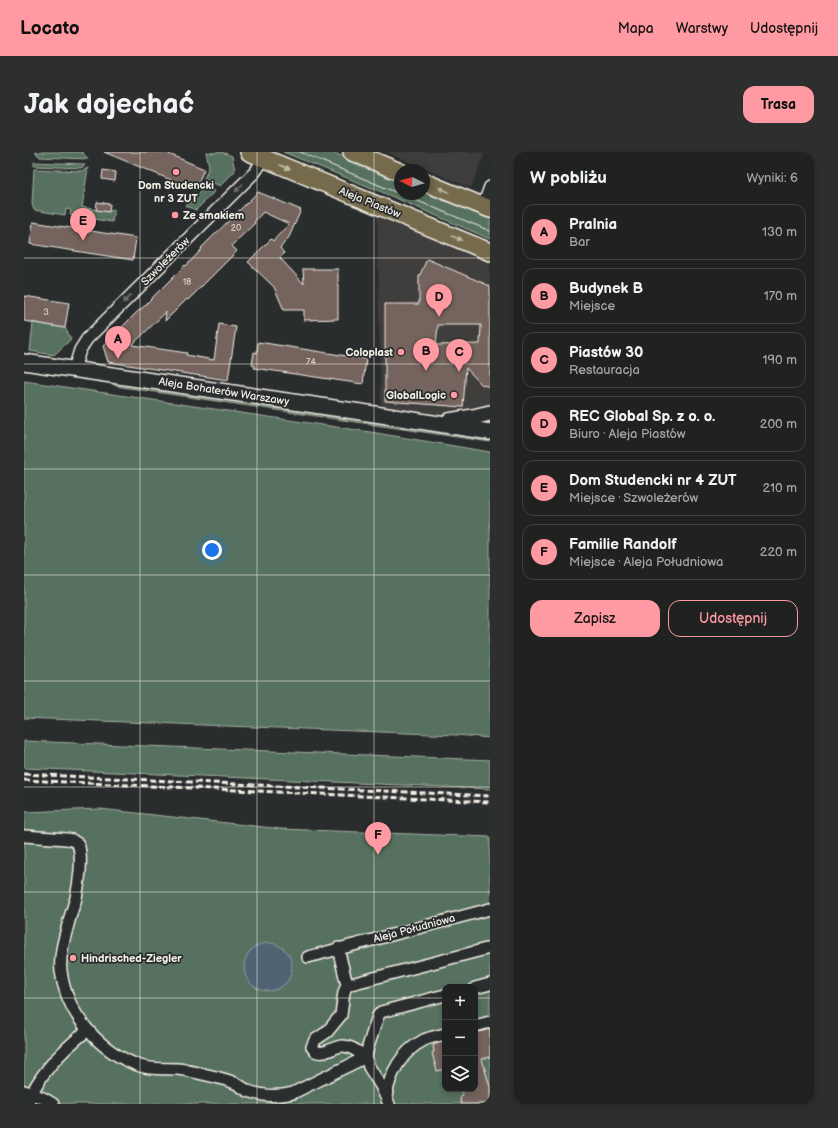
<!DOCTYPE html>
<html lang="pl">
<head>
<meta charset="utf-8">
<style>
	:root { --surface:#202222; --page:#2d2f2f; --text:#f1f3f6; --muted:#a2a4a5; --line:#3d3f40; --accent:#ff9aa2 }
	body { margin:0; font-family:"Balsamiq Sans",sans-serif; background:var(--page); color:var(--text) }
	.controls { position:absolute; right:12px; bottom:12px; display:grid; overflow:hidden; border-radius:8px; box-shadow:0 2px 6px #0003 }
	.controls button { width:36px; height:36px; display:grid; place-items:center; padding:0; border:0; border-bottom:1px solid var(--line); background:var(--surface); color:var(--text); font:20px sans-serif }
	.compass { position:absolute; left:370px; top:12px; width:36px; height:36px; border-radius:50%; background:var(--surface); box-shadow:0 2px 6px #0003; rotate:275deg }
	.you { position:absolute; left:188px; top:398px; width:14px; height:14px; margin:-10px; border:3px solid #fff; border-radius:50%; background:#1a73e8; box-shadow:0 0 0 6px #1a73e833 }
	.badge { display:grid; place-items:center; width:26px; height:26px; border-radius:50%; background:var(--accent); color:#111; font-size:13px; font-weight:700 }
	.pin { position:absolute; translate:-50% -33px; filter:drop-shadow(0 1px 2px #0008) }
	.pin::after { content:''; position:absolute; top:21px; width:14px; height:12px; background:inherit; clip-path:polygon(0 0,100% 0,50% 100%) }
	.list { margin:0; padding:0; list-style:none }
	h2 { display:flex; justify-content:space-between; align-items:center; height:52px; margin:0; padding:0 16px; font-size:17px }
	h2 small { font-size:13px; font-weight:400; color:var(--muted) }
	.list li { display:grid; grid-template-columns:26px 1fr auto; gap:12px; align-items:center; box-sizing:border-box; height:56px; margin:0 8px 8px; padding:0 8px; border:1px solid var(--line); border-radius:12px }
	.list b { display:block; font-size:15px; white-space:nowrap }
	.list p { margin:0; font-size:13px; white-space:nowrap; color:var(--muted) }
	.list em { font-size:13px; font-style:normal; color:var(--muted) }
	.actions { display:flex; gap:8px; padding:12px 16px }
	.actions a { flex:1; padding:9px 0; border:1px solid var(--accent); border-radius:12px; text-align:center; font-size:14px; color:var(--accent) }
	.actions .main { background:var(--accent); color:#111 }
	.icon { flex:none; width:22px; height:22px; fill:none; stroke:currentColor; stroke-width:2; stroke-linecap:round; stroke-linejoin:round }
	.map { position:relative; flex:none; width:466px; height:952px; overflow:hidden; border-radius:12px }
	header { display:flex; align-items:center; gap:24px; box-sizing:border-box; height:56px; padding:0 20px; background:var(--accent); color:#111 }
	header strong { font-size:19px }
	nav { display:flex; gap:22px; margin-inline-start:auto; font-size:14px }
	.intro { display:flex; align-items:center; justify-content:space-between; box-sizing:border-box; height:96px; padding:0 24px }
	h1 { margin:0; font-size:28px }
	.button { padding:10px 18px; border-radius:12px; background:var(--accent); color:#111; font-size:14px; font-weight:700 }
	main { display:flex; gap:24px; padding:0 24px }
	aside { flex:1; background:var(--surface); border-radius:12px; box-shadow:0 2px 6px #0003 }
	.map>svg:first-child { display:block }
	.built { fill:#403d3c }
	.green { fill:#57715e; stroke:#a6b1a3; fill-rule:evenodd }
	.water { fill:#506473; stroke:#929ca2 }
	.building { fill:#75635d; stroke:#f4f1e8; fill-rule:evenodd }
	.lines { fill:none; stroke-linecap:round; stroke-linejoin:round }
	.street-casing { stroke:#f4f1e8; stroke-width:14 }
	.secondary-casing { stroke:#f4f1e8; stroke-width:18 }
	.primary-casing { stroke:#f4f1e8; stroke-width:20 }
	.street { stroke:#2a2d2e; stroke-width:11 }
	.secondary { stroke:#2a2d2e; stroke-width:15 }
	.primary { stroke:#746b4b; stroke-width:17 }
	.tram { stroke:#f4f1e8; stroke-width:1 }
	.rail { stroke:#f4f1e8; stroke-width:3; stroke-dasharray:6 3; stroke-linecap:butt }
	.oneway { fill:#c1bba9 }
	.oneway2 { fill:#71726f }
	.grid { fill:none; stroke:#f4f1e8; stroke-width:1; stroke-opacity:0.55 }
	.poi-dot { fill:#ff9aa2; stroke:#2a2d2e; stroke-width:1.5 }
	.labels { text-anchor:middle; stroke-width:3.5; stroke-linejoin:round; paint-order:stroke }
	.number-label { font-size:9px; fill:#d4cec5 }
	.poi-label { font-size:11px; font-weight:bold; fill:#f4f1e8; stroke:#2a2d2e; text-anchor:start }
	.street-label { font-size:11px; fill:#f4f1e8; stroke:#2a2d2e }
</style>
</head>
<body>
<header>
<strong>Locato</strong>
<nav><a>Mapa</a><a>Warstwy</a><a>Udostępnij</a></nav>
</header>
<div class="intro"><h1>Jak dojechać</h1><a class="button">Trasa</a></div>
<main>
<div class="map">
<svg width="466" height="952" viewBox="0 0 466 952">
	<rect width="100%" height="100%" fill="#2a2d2e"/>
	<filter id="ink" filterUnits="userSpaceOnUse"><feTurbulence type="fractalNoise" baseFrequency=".025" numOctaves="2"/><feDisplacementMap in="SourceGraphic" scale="8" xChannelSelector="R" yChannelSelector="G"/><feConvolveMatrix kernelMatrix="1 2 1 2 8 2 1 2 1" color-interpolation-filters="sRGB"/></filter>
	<g filter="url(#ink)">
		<g class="built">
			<polygon points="362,0 461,0 447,36"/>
			<polygon points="353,56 466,103 466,259 415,267 357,260"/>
		</g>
		<g class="green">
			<polygon points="11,0 58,0 64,7 16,5"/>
			<polygon points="182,0 191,1 192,0 198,0 208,4 211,19 196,34 180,27 185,14"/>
			<polygon points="259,0 308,0 376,28 376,42 400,42 400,38 466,66 466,87 360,41"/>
			<polygon points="10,10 59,12 61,13 57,16 10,14"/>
			<polygon points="64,16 58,55 84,60 90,57 90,63 89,65 88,70 46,63 47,58 42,57 41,63 10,58 8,52 10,17 58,19"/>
			<polygon points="179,33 191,39 172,58 162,54 176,40"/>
			<polygon points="9,171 41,176 47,187 30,203 6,199"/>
			<polygon points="0,229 346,280 466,300 466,586 433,583 0,566"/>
			<polygon points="91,229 466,286 466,290 98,235 90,233"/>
			<polygon points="0,589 466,608 466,637 0,616"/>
			<path d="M 76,657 L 257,677 L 466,685 L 466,952 L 0,952 L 0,660 ZM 421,835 L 451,835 L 451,937 L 421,937 Z"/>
		</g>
		<circle class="water" cx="244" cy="815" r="24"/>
		<g class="building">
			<polygon points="80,0 146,0 145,2 180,17 171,38"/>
			<polygon points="79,18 92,20 91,29 78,27"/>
			<polygon points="234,40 277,58 265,85 256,96 260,101 256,106 280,132 279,117 314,117 314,167 280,168 280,158 260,158 250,135 224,110 247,87 249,89 265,72 239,60 230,70 231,71 209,92 208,94 213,99 164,148 163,147 141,169 142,160 108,193 163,201 162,203 190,208 195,172 212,175 204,228 84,210 79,194 112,161 123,152 123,151 161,113 162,114 178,97 177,96"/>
			<polygon points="73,50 86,52 85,60 72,58"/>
			<polygon points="9,70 112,86 109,108 6,92"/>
			<path d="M 403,107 L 466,134 L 466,235 L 457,232 L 442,216 L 439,255 L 361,249 L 361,152 L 395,152 L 395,125 ZM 414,173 L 457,173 L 456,192 L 412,193 Z"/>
			<polygon points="0,144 45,151 41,176 0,169"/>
			<polygon points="234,190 342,207 339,232 230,216 231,214 228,213 230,200 233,201"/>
			<polygon points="466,877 466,905 458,907 466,935 466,952 437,952 436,947 439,942 437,937 451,937 451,881"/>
			<polygon points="421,889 421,917 413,919 408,901 410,900 409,893"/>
		</g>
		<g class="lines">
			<defs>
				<g id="street">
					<polyline points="459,54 466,35"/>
					<polyline points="50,217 56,198 63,187 231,20 235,14 239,0"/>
					<path d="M 0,684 L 43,687 L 48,688 L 54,692 C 59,704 55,732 52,746 C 50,753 47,761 45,769 C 41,784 35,803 37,819 C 42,862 76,900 116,914 C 131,919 146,915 161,918 C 177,922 196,925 211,931 C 216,933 220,937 224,939 C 238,944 254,945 269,941 L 342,905"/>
					<path d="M 314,796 L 323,833 L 320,840 L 317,863 L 303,880 L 291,888 L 288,895 L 291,899 C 301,904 309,894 319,894 C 328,894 335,901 342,905"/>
					<polyline points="284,805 466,757"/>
					<polyline points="323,833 466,796"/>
					<polyline points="451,836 466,832"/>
					<polyline points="451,874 466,870"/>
					<polyline points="0,939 19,946 29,952"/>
					<path d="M 362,944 C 366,921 378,899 400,888 C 406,885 414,884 421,882"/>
					<path d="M 3,952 C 15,921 38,898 64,878"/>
					<polyline points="365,952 357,934 345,915 342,905 344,895 354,864 357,860 421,843"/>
				</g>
				<g id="secondary">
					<polyline points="0,210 357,263 466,280"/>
					<polyline points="425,269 449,265 466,261"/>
				</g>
				<g id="primary">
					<polyline points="225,0 466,100"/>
					<polyline points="328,0 376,20"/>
					<polyline points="400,30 466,57"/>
				</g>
			</defs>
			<use href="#street" class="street-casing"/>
			<use href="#secondary" class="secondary-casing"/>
			<use href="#primary" class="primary-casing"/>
			<use href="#street" class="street"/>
			<use href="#secondary" class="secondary"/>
			<use href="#primary" class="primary"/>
			<g class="tram">
				<polyline points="276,0 376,42"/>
				<polyline points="377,42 466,79"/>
			</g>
			<g class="rail">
				<polyline points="0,622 466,644"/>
				<polyline points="0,628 466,650"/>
			</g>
		</g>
		<defs><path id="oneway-solid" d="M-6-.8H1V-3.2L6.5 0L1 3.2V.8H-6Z"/></defs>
		<g class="oneway">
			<use href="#oneway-solid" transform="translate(261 15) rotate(23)"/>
			<use href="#oneway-solid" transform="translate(420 38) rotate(-157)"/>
			<use href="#oneway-solid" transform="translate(433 86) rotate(23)"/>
		</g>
		<g class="oneway2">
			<use href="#oneway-solid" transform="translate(215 36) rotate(135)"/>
			<use href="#oneway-solid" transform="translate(103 147) rotate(135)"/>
		</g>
	</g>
	<path class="grid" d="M 116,0 L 116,952M 233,0 L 233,952M 350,0 L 350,952M 0,106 L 466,106M 0,212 L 466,212M 0,317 L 466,317M 0,423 L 466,423M 0,529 L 466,529M 0,635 L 466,635M 0,740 L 466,740M 0,846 L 421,846M 451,846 L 466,846"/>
	<g class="poi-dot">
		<circle cx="152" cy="20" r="4"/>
		<circle cx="151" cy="63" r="4"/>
		<circle cx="377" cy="200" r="4"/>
		<circle cx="430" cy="243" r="4"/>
		<circle cx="49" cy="806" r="4"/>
	</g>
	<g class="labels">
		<g class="number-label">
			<text x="212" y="79">20</text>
			<text x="163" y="133">18</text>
			<text x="22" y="163">3</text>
			<text x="287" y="213">74</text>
		</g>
		<g class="poi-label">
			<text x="152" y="37" text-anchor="middle">Dom Studencki<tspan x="152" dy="13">nr 3 ZUT</tspan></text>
			<text x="159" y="67">Ze smakiem</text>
			<text x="369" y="204" text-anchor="end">Coloplast</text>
			<text x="422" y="247" text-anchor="end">GlobalLogic</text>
			<text x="57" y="810">Hindrisched-Ziegler</text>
		</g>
		<g class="street-label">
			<text transform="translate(346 50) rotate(22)" y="4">Aleja Piastów</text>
			<text transform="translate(141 109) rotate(-45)" y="4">Szwoleżerów</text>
			<text transform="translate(200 239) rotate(9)" y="4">Aleja Bohaterów Warszawy</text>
			<text transform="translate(390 776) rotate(-15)" y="4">Aleja Południowa</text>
		</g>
	</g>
</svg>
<div class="controls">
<button>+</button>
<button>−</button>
<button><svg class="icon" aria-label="layers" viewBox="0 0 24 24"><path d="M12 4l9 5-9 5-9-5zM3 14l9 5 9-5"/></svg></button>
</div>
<svg class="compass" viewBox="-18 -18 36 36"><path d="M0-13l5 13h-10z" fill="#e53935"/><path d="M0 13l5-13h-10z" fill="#a2a4a5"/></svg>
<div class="you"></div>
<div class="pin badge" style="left:94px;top:207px">A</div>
<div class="pin badge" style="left:402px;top:219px">B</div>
<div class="pin badge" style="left:435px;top:220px">C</div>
<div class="pin badge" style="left:415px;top:165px">D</div>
<div class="pin badge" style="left:59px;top:89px">E</div>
<div class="pin badge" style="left:354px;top:703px">F</div>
</div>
<aside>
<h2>W pobliżu<small>Wyniki: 6</small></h2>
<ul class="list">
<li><span class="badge">A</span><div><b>Pralnia</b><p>Bar</p></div><em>130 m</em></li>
<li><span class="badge">B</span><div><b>Budynek B</b><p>Miejsce</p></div><em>170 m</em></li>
<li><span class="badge">C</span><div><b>Piastów 30</b><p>Restauracja</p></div><em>190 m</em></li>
<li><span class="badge">D</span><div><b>REC Global Sp. z o. o.</b><p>Biuro · Aleja Piastów</p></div><em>200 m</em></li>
<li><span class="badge">E</span><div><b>Dom Studencki nr 4 ZUT</b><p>Miejsce · Szwoleżerów</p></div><em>210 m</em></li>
<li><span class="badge">F</span><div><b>Familie Randolf</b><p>Miejsce · Aleja Południowa</p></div><em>220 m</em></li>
</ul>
<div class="actions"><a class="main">Zapisz</a><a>Udostępnij</a></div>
</aside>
</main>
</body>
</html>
